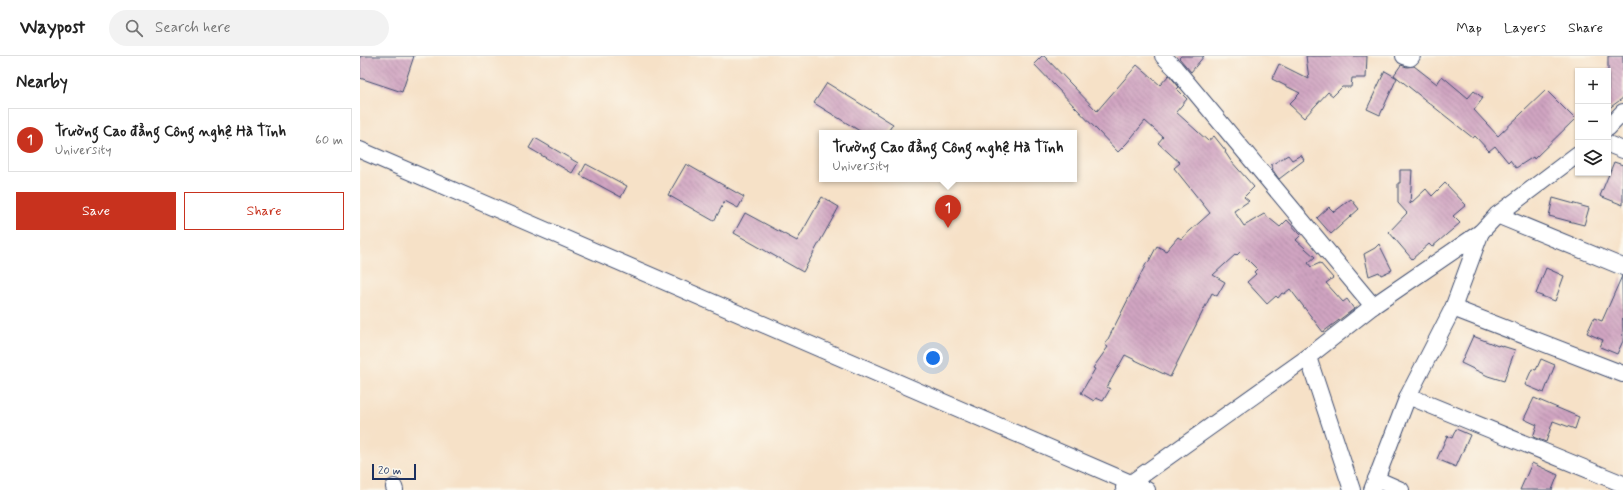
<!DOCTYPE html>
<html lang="en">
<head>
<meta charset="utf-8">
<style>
	:root { --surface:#fff; --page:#f2f2f2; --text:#222; --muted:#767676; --line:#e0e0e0; --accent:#c8321e }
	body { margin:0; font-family:Mynerve,sans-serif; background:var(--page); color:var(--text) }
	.controls { position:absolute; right:12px; top:12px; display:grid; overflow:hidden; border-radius:0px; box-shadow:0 1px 3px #0004 }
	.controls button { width:36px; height:36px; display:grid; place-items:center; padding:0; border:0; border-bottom:1px solid var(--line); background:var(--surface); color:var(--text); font:20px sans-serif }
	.scale { position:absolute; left:12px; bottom:10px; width:44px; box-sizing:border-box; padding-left:4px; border:2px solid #1b2f5e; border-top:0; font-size:11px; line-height:14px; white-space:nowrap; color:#1b2f5e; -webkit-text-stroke:3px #fbf7ec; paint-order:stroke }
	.you { position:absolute; left:573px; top:302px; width:14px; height:14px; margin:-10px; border:3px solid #fff; border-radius:50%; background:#1a73e8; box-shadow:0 0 0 6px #1a73e833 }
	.badge { display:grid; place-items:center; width:26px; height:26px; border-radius:50%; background:var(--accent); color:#fff; font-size:13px; font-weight:700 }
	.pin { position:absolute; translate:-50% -33px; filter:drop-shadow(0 1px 2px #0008) }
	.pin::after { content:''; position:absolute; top:21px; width:14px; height:12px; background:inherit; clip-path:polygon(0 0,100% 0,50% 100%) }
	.popup { position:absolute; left:459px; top:74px; width:258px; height:52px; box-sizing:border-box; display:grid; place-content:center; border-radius:0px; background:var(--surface); filter:drop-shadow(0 1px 3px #0005); font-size:13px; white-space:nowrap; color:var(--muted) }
	.popup b { font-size:15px; color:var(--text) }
	.popup::after { content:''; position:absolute; left:50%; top:100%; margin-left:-8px; border:8px solid transparent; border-top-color:var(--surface) }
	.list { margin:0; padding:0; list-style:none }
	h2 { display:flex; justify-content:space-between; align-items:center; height:52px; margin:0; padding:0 16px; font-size:17px }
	h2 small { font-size:13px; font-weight:400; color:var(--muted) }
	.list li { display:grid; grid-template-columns:26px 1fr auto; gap:12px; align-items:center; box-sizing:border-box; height:64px; margin:0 8px 8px; padding:0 8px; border:1px solid var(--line); border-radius:0px }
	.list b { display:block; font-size:15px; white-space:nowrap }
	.list p { margin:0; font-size:13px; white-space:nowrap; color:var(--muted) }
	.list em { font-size:13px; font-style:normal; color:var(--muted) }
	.actions { display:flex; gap:8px; padding:12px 16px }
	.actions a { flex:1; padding:9px 0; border:1px solid var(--accent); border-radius:0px; text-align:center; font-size:14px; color:var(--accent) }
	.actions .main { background:var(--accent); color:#fff }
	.icon { flex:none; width:22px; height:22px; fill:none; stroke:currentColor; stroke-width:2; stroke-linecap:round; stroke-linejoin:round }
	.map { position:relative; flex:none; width:1263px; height:434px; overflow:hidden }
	header { display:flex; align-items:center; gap:24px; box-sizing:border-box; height:56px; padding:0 20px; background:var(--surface); border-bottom:1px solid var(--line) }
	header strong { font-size:19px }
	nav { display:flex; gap:22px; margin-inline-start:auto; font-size:14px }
	.search { width:280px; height:36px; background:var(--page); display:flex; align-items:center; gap:10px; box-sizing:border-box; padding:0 14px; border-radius:22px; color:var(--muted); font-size:15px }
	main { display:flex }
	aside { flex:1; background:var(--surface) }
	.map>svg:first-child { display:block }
	.building { fill:url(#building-back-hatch) }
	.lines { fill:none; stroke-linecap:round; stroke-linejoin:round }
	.minor-casing { stroke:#3c4a6e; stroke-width:18 }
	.minor { stroke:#fff; stroke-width:16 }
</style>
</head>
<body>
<header>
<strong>Waypost</strong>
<div class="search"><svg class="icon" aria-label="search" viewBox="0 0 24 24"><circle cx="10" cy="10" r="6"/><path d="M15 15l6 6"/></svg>Search here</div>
<nav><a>Map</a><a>Layers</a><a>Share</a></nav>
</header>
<main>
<aside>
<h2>Nearby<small></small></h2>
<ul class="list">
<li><span class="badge">1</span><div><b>Trường Cao đẳng Công nghệ Hà Tĩnh</b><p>University</p></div><em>60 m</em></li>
</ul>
<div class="actions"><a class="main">Save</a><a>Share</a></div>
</aside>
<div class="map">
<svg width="1263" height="434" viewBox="0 0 1263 434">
	<defs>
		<pattern id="building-back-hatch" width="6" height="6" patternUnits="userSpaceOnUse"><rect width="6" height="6" fill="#d0a4c1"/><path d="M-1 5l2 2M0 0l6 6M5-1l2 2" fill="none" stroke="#a886a0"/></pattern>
	</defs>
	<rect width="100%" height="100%" fill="#fbf7ec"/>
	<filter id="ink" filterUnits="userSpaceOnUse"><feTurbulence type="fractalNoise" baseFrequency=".025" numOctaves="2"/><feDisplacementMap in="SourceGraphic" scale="8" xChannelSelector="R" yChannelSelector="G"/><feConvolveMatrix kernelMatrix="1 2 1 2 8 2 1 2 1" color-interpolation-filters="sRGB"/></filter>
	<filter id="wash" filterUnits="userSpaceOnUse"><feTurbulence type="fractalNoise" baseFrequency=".012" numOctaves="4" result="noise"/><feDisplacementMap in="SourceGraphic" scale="16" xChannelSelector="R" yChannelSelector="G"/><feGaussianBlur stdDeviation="0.9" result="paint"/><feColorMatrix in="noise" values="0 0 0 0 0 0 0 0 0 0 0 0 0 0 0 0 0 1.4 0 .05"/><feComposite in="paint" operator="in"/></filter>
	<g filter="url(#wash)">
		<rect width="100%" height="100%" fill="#f6e1c7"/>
		<g id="blocks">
			<g class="building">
				<polygon points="0,0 54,0 42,36 0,22"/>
				<polygon points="682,0 684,0 737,55 777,9 800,29 809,19 819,31 817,33 827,43 816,56 848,85 854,80 866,95 865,96 871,105 894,131 884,141 889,145 874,155 884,170 904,158 920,171 927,164 941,179 936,184 955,201 948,207 951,211 960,207 973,222 966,227 983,246 987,243 994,253 963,276 930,233 924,238 922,237 918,242 916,240 907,248 887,226 896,218 894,216 897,213 880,196 877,199 876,198 853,219 865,226 857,240 852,237 810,321 765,299 747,331 750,333 743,345 736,342 734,345 721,337 735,313 733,312 748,291 745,289 787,206 788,207 797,190 806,195 818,181 821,183 850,157 814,112 820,107 798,87 803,81 785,65 767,87 758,96 674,8"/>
				<polygon points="821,0 844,0 831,16 819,2"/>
				<polygon points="946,0 1007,0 1006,22 992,22 991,31 982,31 973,40 968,36 944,62 929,48 940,37 912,23 919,8 949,23"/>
				<polygon points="1248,0 1263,0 1263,42 1248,53"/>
				<polygon points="1041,9 1047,11 1054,10 1077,28 1082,20 1108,42 1114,35 1123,42 1114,54 1138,80 1186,34 1215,63 1174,103 1173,101 1156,112 1150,104 1148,106 1135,90 1129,95 1115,80 1113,82 1034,19"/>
				<polygon points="1025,15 1037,22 1020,59 1007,53"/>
				<polygon points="467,27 533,68 527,77 503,77 454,47"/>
				<polygon points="175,82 218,107 212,117 169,92"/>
				<polygon points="928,99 932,104 941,99 944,104 919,123 912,113 913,113 911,109"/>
				<polygon points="1254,106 1263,109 1263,149 1240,140"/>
				<polygon points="226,108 267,130 261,141 220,119"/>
				<polygon points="326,108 384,141 378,152 365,145 354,165 308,139"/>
				<polygon points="1040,114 1052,114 1050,148 1066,133 1072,140 1085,127 1106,149 1093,160 1100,167 1072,191 1069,188 1052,203 1029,176 1047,157 1038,147 1038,127 1040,127"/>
				<polygon points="462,141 479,151 443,216 374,177 385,157 437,185"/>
				<polygon points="1193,142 1229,152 1224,169 1189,160"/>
				<polygon points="991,143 999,153 971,178 957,162 969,151 974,156"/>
				<polygon points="1019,188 1032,214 1021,219 1019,216 1009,220 1004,198 1015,192"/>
				<polygon points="1186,212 1204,220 1195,245 1176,238"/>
				<polygon points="1262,220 1263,285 1257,298 1240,291 1243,284 1227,277 1234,262 1242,265"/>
				<polygon points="1113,280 1138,290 1139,289 1155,294 1144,325 1128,320 1101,307"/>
				<polygon points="1181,303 1195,309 1184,337 1165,329 1172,313 1176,314"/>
				<polygon points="1174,342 1219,361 1215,373 1193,365 1186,386 1173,381 1177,369 1164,363"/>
				<polygon points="1096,373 1110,379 1096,411 1077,403 1087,380 1092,382"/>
				<polygon points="1172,407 1198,419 1192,434 1160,434"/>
			</g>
		</g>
	</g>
	<g filter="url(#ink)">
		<use href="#blocks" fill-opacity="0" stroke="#3c4a6e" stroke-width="1"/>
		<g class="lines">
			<defs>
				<g id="minor">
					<polyline points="803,0 815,12 1013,250"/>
					<polyline points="1044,0 1050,2 1052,0"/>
					<polyline points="1248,72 1263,56"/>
					<polyline points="1248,88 1263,94"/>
					<polyline points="0,94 787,434"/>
					<polyline points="1137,159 1263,211"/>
					<polyline points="1093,252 1263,318"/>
					<polyline points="1048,340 1263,428"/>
					<polyline points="1016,423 1041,434"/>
					<polyline points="34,431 35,434"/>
					<polyline points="764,432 948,301"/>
					<polyline points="992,434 948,301 1013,250 1121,176 1137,159 1218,98"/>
					<polyline points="1012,434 1048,340 1093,252 1121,176"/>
				</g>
			</defs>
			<use href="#minor" class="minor-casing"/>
			<use href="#minor" class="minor"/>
		</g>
	</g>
</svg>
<div class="controls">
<button>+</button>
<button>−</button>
<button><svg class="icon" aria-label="layers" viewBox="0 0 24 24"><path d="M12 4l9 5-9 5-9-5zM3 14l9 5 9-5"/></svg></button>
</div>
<div class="scale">20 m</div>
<div class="you"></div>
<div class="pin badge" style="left:588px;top:172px">1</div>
<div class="popup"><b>Trường Cao đẳng Công nghệ Hà Tĩnh</b>University</div>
</div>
</main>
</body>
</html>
